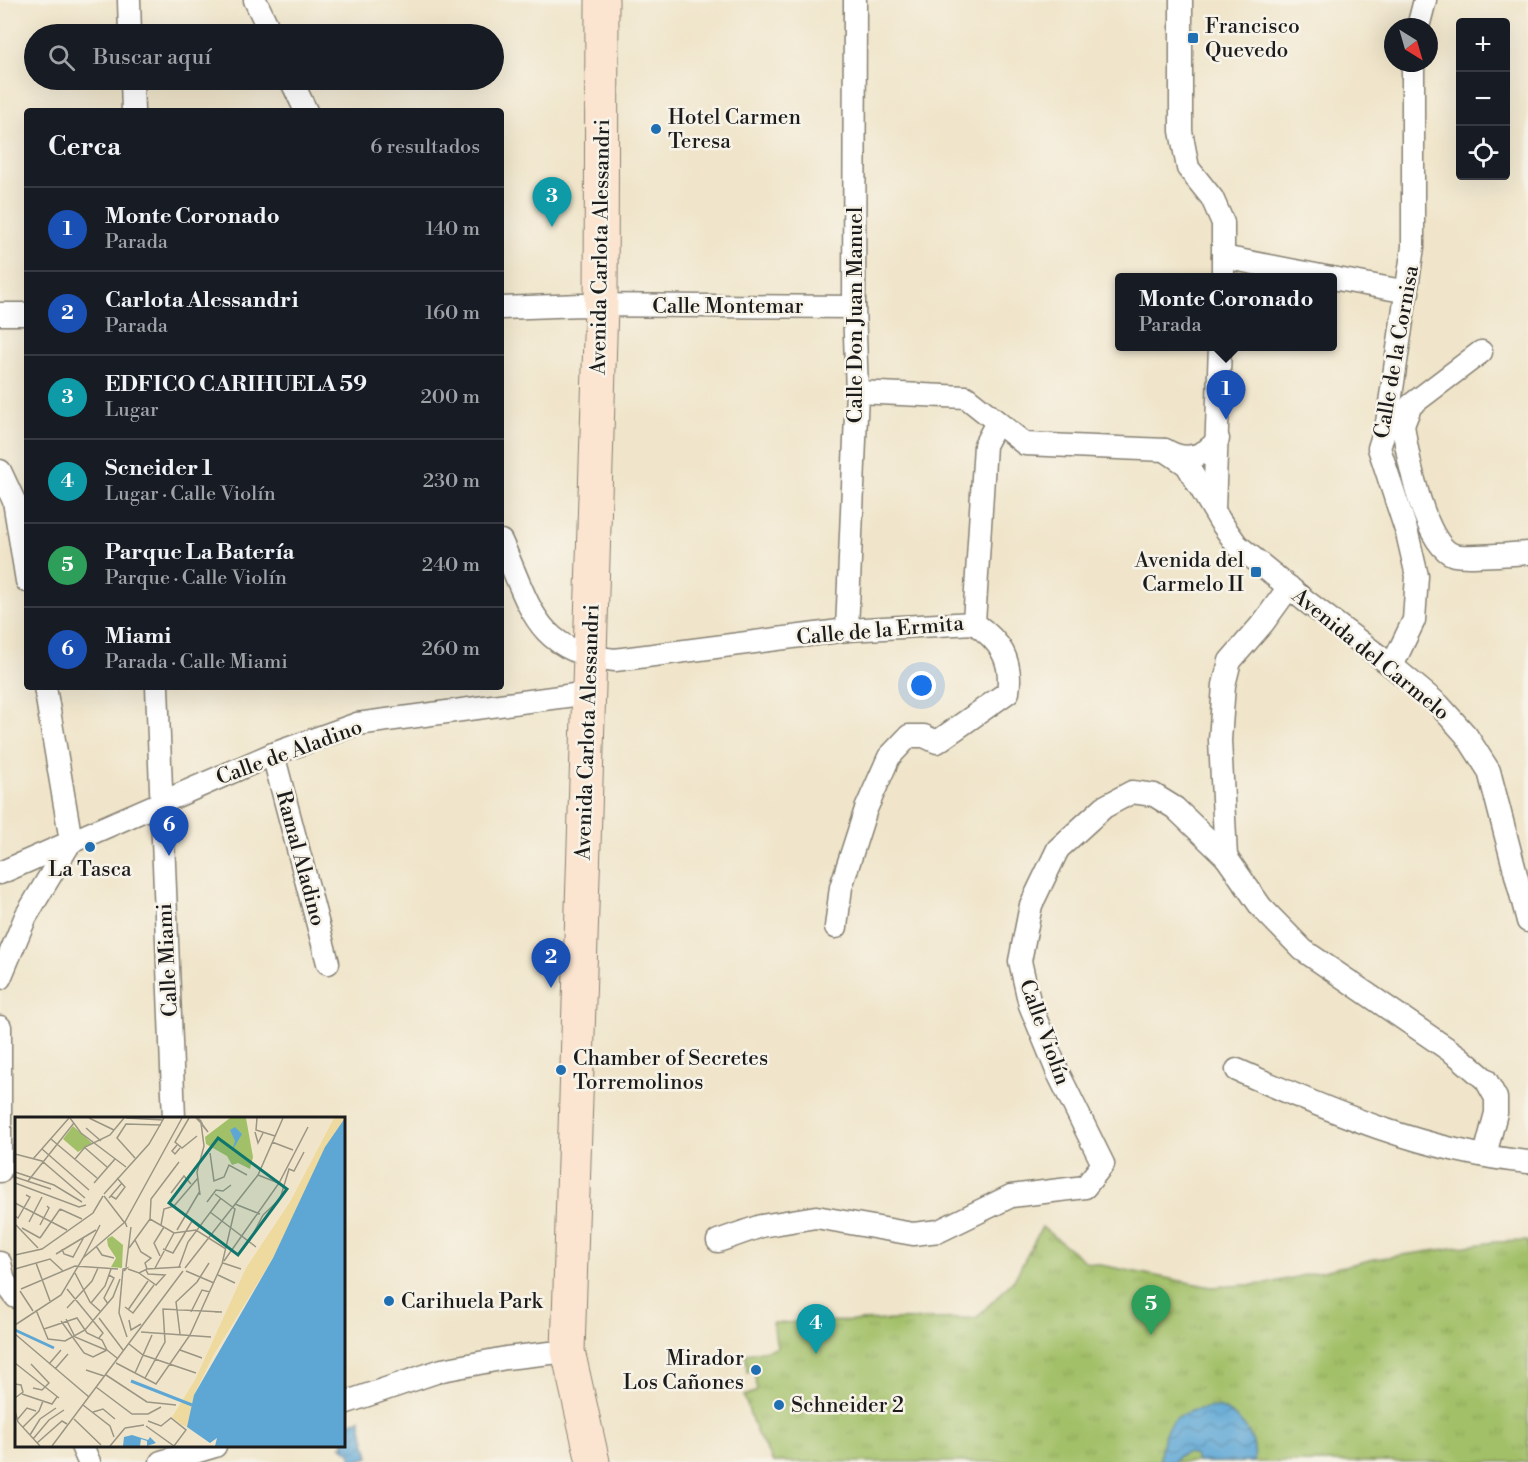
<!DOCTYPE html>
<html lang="es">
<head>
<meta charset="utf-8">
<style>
	:root { --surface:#171b24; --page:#242831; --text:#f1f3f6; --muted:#9ea1a6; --line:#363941; --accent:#1f6fb2 }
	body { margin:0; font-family:"Libre Bodoni",serif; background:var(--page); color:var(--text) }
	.controls { position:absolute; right:18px; top:18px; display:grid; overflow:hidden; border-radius:6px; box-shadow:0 6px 24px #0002 }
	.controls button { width:54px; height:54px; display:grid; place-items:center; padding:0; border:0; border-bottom:2px solid var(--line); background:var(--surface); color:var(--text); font:30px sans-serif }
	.compass { position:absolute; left:1384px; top:18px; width:54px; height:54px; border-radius:50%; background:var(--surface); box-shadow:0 6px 24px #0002; rotate:143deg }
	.you { position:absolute; left:922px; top:686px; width:21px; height:21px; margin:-15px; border:4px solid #fff; border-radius:50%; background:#1a73e8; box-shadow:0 0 0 9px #1a73e833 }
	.badge { display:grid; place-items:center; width:39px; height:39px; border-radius:50%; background:var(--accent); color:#fff; font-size:20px; font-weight:700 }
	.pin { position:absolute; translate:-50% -50px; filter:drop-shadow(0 2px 3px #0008) }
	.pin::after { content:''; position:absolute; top:32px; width:21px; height:18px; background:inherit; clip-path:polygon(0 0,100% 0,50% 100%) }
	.popup { position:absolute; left:1115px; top:273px; width:222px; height:78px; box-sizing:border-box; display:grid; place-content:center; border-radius:6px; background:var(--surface); filter:drop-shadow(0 2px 4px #0005); font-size:20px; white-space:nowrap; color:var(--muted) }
	.popup b { font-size:22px; color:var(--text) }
	.popup::after { content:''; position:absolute; left:50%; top:100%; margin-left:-12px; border:12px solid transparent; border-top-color:var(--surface) }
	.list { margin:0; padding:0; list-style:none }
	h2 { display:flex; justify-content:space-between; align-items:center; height:78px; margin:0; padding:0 24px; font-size:26px }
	h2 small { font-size:20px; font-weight:400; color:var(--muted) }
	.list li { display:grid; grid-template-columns:39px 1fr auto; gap:18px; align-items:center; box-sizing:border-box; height:84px; padding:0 24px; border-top:2px solid var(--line) }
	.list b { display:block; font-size:22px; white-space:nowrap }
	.list p { margin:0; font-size:20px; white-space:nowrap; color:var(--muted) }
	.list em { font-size:20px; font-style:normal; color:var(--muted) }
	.icon { flex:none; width:33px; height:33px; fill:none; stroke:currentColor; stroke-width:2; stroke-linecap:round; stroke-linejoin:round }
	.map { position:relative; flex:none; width:1528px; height:1462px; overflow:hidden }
	.search { position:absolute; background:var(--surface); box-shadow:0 6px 24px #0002; left:24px; top:24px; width:480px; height:66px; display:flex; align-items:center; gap:15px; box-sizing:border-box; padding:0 21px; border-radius:33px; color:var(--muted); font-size:22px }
	.panel { position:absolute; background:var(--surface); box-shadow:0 6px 24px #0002; left:24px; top:108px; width:480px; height:582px; border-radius:6px }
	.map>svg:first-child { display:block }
	.park { fill:url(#park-tufts); stroke:#5f6e42; stroke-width:1.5 }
	.water { fill:url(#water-waves); stroke:#3d6278; stroke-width:1.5 }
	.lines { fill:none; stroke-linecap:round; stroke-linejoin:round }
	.street-casing { stroke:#868073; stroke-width:25 }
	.secondary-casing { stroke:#868073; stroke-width:35 }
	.street { stroke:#fff; stroke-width:22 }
	.secondary { stroke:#fce5d0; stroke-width:33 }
	.poi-dot { fill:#1f6fb2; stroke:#f7f3e8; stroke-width:2 }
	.labels { text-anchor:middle; stroke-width:5; stroke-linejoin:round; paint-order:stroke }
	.poi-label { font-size:21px; fill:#1c1c1c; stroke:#f7f3e8; text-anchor:start }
	.street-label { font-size:21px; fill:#1c1c1c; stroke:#f7f3e8 }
	.inset-river { fill:none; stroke:#5ea7d5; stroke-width:3 }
	.inset-road { fill:none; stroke:#9b9584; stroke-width:1.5 }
	.view { fill:#0f766e; fill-opacity:0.15; stroke:#0f766e; stroke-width:3 }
	.inset-edge { fill:none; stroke:#1c1c1c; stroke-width:3 }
</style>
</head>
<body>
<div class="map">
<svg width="1528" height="1462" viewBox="0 0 1528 1462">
	<defs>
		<pattern id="park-tufts" width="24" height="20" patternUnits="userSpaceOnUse" patternTransform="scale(1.5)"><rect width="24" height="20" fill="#a2c067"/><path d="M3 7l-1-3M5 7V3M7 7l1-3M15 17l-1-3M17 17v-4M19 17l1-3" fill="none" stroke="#8ba459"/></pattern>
		<pattern id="water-waves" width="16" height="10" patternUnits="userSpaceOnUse" patternTransform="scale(1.5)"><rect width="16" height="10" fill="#5ea7d5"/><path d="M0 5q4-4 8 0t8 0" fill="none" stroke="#4d87ac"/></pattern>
	</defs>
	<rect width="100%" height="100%" fill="#f7f3e8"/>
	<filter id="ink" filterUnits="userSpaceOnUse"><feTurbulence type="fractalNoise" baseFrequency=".0167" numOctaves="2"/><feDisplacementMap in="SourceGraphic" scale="12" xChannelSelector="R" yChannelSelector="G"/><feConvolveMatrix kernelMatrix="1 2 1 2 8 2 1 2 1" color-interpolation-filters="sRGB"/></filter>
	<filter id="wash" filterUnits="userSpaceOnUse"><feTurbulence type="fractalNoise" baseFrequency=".008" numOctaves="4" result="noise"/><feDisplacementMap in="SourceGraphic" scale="24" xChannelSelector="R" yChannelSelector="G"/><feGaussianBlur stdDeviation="1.35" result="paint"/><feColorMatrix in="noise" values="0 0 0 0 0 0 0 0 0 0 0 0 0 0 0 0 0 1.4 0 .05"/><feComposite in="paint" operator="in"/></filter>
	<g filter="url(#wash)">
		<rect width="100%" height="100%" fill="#f0e5ca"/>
		<polygon class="park" points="1042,1227 1086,1262 1211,1287 1266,1284 1374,1259 1495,1242 1528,1241 1528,1462 773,1462 756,1432 744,1396 757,1391 754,1371 747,1373 746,1354 777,1348 773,1323 976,1318 1014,1280"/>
		<g class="water">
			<path d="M 1218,1407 C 1240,1416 1258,1436 1254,1462 L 1197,1462 L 1195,1455 L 1187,1453 L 1178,1456 L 1174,1462 L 1160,1462 C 1161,1420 1179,1409 1218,1407 Z"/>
			<polygon points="360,1419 369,1457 353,1462 350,1453 341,1446 344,1446 344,1425"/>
		</g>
	</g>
	<g filter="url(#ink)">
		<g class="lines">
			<defs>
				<g id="street">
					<polyline points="129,0 130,34"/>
					<polyline points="255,0 271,34"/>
					<polyline points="1181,0 1181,131 1188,168 1212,198 1223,223 1223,278"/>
					<polyline points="1418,27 1425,0"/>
					<polyline points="132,80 133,111"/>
					<polyline points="291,80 306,111"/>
					<polyline points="1223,257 1331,278"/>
					<polyline points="1332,278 1408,292"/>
					<polyline points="501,308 582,305 854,307"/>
					<polyline points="0,314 27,314"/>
					<path d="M 857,392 L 966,397 L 1025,444 L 1165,450 C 1185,462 1204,458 1218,439"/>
					<path d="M 1387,423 L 1403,425 C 1407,453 1424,546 1454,555 C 1465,558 1513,554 1528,553"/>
					<polyline points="1403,425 1411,405 1481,352"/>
					<polyline points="1165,450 1187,465 1220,521 1237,545 1307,602 1392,666 1439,705 1466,735 1489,771 1528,921"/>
					<polyline points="0,471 14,501 27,581"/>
					<polyline points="1214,509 1220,346"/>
					<path d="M 501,541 C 530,605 535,653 615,660 L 847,630 L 974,623"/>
					<polyline points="974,623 985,445 997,422"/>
					<polyline points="847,630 857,392 854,307 855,0"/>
					<polyline points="1392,666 1414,620 1417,576 1407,533 1379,448 1387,423 1413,247 1413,63"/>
					<polyline points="45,687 71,841"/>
					<polyline points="157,687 174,1118"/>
					<polyline points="273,754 328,963"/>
					<polyline points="1226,857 1220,740 1224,685 1230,661 1263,623 1289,587"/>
					<polyline points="0,873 273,754 357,724 589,693"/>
					<path d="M 836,927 L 841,887 L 866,809 L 889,757 L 909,736 L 924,736 L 937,742 L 1008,692 C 1013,660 1000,641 974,623"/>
					<polyline points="0,978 26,916 71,841"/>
					<polyline points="0,1027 0,1171"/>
					<path d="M 1237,1070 C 1330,1111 1425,1152 1528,1162"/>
					<polyline points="718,1241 761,1226 816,1217 913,1234 939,1231 1011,1196 1085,1187 1103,1164 1058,1073 1030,1005 1020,961 1031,905 1058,849 1104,807 1132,792 1154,795 1175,808 1226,857 1261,907 1303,950 1458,1056 1486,1080 1496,1098 1496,1113 1485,1155"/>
					<polyline points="0,1263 4,1281 16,1297"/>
					<polyline points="344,1403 442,1370 506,1358 568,1351"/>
					<polyline points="82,1446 89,1462"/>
					<polyline points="161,1462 215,1446"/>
				</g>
				<polyline id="secondary" points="593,1462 568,1351 601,306 602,0"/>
			</defs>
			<use href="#street" class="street-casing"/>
			<use href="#secondary" class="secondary-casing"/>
			<use href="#street" class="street"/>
			<use href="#secondary" class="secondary"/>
		</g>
	</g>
	<g class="poi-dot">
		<rect x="1187" y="32" width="12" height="12" rx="3"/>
		<circle cx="656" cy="129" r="6"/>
		<rect x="1250" y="566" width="12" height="12" rx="3"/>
		<circle cx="90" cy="847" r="6"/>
		<circle cx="561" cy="1070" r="6"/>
		<circle cx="389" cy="1301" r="6"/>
		<circle cx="756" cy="1370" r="6"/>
		<circle cx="779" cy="1405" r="6"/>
	</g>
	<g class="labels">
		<g class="poi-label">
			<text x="1205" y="33">Francisco<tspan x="1205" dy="24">Quevedo</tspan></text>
			<text x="668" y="124">Hotel Carmen<tspan x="668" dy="24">Teresa</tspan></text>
			<text x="1244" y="567" text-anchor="end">Avenida del<tspan x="1244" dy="24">Carmelo II</tspan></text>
			<text x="90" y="876" text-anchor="middle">La Tasca</text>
			<text x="573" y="1065">Chamber of Secretes<tspan x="573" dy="24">Torremolinos</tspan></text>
			<text x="401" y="1308">Carihuela Park</text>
			<text x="744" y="1365" text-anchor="end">Mirador<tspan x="744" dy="24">Los Cañones</tspan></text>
			<text x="791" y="1412">Schneider 2</text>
		</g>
		<g class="street-label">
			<text transform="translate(600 247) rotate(-89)" y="7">Avenida Carlota Alessandri</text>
			<text x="728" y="313">Calle Montemar</text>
			<text transform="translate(855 315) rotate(-90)" y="7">Calle Don Juan Manuel</text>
			<text transform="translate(1396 352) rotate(-80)" y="7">Calle de la Cornisa</text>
			<text transform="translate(880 630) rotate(-5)" y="7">Calle de la Ermita</text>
			<text transform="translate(1371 654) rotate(39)" y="7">Avenida del Carmelo</text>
			<text transform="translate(587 732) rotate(-88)" y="7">Avenida Carlota Alessandri</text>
			<text transform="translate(289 752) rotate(-20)" y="7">Calle de Aladino</text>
			<text transform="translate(301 858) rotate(75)" y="7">Ramal Aladino</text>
			<text transform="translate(167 960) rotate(-93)" y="7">Calle Miami</text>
			<text transform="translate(1045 1032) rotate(70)" y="7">Calle Violín</text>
		</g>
	</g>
	<g transform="translate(15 1117)">
		<rect width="330" height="330" fill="#f0e5ca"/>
		<path d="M 319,1 L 330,1 L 311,30 L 258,141 L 198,239 L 180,276 L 172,310 L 167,308 L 157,300 L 180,263 L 231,151 L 275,85 Z" fill="#eeda9e"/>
		<path d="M 215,1 L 231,1 L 238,40 L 235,52 L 223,46 L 217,48 L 212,39 L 191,27 L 190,20 ZM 58,9 L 77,26 L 63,35 L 48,22 ZM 97,119 L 108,128 L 107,151 L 96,150 L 101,141 L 93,129 L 92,122 Z" fill="#a2c067"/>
		<path d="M 330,1 L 330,329 L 200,329 L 202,321 L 195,326 L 172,310 L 179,278 L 258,141 L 310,30 ZM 220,10 L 227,17 L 217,34 L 220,24 L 215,13 ZM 117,318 L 133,323 L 135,320 L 141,326 L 132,329 L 132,324 L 126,322 L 125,329 L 108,329 L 109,320 Z" fill="#5ea7d5"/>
		<path class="inset-river" d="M 0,213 L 39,231M 116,264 L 177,288"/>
		<path class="inset-road" d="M 55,1 L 66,16 L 111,50M 74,1 L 99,13M 111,1 L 148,3M 174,1 L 160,25 L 167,31 L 182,19M 181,1 L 186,6 L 187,6 L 187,7 L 193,15 L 188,9 L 186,7 L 186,4 L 183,1M 242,1 L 241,13 L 260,19M 71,11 L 86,24M 240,15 L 243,26 L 248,16M 36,22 L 82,61M 257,25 L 278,33M 162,28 L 157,34 L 160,37 L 165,31M 69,30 L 92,50M 27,32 L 74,73M 195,36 L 199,64 L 209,60 L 214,48 L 232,58M 0,37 L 27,44 L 70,81M 120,41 L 102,21 L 111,7 L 146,8M 18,42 L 54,1M 60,42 L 70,30 L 95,18 L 109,1M 0,55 L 39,68 L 67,85M 243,58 L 266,67M 0,60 L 36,72M 13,64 L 59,6M 0,66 L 64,90 L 71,88M 79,66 L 100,42M 156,76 L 169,59 L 176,67M 89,77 L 134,27 L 149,1M 185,78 L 182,55 L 189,29 L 186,6M 89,79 L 109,105M 96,79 L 101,82 L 110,70 L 102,61M 94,81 L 107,66M 192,85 L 201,73 L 208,74 L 216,68M 0,86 L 52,113M 220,87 L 245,97M 45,92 L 67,102M 195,95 L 241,130M 248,98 L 265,82 L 274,52 L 279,54 L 289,35M 0,99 L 3,101 L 15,80 L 11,78M 135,102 L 159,116 L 181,113 L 211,132M 135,102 L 136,82 L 164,45M 14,105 L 27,80M 0,107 L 23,131M 25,108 L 34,91 L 32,89M 146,108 L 149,92 L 159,89 L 183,61M 112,110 L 110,105 L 167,1M 7,111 L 25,121M 162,113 L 185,74M 25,121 L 45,92M 120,123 L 126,135 L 136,141 L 130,146 L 132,152M 234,125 L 248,98M 81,129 L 87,138 L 99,141M 114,131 L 135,102M 47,132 L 49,137 L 58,140 L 69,120M 148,132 L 158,136 L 177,104 L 184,110M 41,137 L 81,113M 0,138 L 27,132 L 78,96 L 88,79M 145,139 L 139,126 L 149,110M 67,143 L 85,108M 209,144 L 264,66 L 293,10M 21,146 L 35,184M 208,146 L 226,152M 111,150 L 116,110M 164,150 L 173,125 L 206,81M 140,151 L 159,116M 170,151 L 243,58 L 268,1M 0,152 L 35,142 L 48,154M 113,152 L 124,156 L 132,152 L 166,150M 109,154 L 112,151 L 108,152 L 104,196 L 112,220M 171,154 L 199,166M 60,156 L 75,185 L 86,195M 124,156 L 141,168 L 150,158 L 133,157 L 131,153M 203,158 L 220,166M 6,172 L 60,149 L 103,152M 52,172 L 88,216 L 84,221M 5,174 L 18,194M 76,186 L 90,169 L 96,152M 93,187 L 89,181 L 99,161 L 94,158M 110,190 L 118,196 L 139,168M 52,191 L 77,164 L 83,151M 21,193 L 33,222 L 50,224 L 70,213 L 98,180 L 105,162M 113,193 L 133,164M 176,195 L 187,173 L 195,175M 84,201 L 108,233M 51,202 L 60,220 L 91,233M 114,203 L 116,213 L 126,207M 46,204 L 69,236 L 78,240 L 92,233M 0,208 L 46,178 L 68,141 L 110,105M 29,212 L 62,201 L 72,216 L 87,223 L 92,233 L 102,241M 126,215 L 196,220M 0,217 L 74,280M 165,217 L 161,185 L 182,165 L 194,146M 114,227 L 128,238 L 181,256M 165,233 L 187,241M 0,246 L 44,281M 101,246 L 141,267 L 175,218 L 207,147 L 220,92 L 200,77M 16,247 L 34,266 L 27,273 L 18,271M 34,247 L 46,233M 40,252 L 53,237M 71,253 L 89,259M 120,256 L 137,218M 91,258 L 132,285 L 161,288M 130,261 L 150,225 L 148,192 L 207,195 L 200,195M 0,267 L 6,268 L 8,275 L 0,281M 81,270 L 117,297 L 133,297 L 146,290M 7,277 L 37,287 L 42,280M 68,288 L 95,309 L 99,320M 0,294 L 3,305 L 25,329M 78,295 L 88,292 L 100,302M 59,302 L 86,328M 2,303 L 12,291 L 21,294M 131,309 L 159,329 L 171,313 L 156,301 L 146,309 L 133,304M 8,310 L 24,294 L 28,284M 110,311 L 129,308M 15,318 L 25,302 L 41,291M 18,322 L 34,303 L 49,293M 22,326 L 47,304 L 52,307M 37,329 L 168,154M 95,329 L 110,311"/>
		<path class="view" d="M 203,21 L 272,72 L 223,138 L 154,86 Z"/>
		<rect width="330" height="330" class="inset-edge"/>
	</g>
</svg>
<div class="controls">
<button>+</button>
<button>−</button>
<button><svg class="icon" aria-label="locate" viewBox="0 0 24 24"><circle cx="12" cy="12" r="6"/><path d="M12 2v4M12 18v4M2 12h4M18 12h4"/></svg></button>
</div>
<svg class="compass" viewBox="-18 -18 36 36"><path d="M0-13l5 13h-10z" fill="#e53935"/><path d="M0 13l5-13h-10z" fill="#9ea1a6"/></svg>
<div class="you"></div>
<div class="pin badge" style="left:1226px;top:420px;background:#1a4fb4">1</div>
<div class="popup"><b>Monte Coronado</b>Parada</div>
<div class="pin badge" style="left:551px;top:988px;background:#1a4fb4">2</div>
<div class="pin badge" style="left:552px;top:227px;background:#0f9aa8">3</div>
<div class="pin badge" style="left:816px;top:1354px;background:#0f9aa8">4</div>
<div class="pin badge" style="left:1151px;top:1335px;background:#2e9e5b">5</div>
<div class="pin badge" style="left:169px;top:856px;background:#1a4fb4">6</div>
<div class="search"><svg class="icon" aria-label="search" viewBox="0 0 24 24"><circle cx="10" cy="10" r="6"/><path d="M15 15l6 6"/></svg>Buscar aquí</div>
<section class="panel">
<h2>Cerca<small>6 resultados</small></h2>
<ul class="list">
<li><span class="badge" style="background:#1a4fb4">1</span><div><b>Monte Coronado</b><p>Parada</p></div><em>140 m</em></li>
<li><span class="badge" style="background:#1a4fb4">2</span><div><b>Carlota Alessandri</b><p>Parada</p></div><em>160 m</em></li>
<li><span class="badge" style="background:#0f9aa8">3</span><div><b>EDFICO CARIHUELA 59</b><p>Lugar</p></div><em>200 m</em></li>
<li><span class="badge" style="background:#0f9aa8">4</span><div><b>Scneider 1</b><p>Lugar · Calle Violín</p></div><em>230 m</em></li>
<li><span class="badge" style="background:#2e9e5b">5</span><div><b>Parque La Batería</b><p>Parque · Calle Violín</p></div><em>240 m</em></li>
<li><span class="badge" style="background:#1a4fb4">6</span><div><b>Miami</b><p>Parada · Calle Miami</p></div><em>260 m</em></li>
</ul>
</section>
</div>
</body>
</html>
